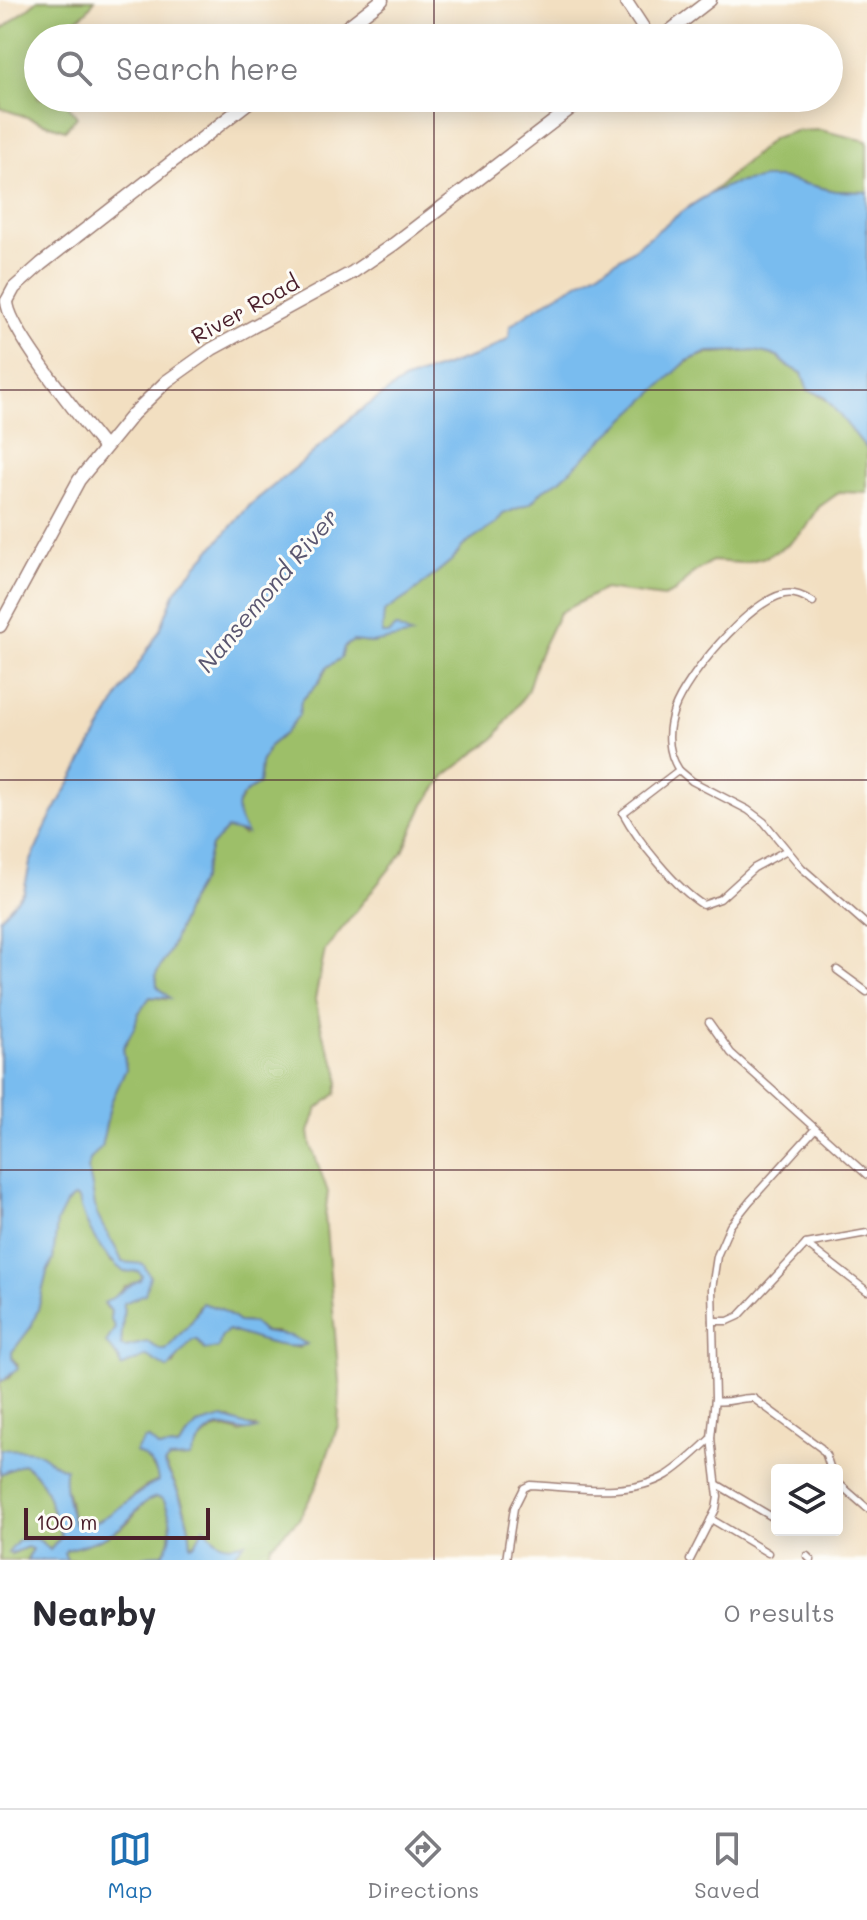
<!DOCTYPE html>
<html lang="en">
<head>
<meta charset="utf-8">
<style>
	:root { --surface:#fff; --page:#f2f2f3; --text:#2b2b33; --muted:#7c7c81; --line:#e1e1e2; --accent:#1f6fb2 }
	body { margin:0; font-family:Mali,sans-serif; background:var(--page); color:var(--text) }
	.controls { position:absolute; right:24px; bottom:24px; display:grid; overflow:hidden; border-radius:8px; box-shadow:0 4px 20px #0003 }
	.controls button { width:72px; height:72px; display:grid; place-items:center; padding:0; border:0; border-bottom:2px solid var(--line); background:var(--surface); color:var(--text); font:40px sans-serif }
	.scale { position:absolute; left:24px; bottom:20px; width:186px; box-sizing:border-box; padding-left:8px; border:4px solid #4a1f2b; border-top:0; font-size:22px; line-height:28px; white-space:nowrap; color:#4a1f2b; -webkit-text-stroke:6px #fdfcf7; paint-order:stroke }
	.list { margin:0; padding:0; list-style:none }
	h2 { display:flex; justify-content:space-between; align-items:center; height:104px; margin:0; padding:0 32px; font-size:34px }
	h2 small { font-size:26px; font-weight:400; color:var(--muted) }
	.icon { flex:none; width:44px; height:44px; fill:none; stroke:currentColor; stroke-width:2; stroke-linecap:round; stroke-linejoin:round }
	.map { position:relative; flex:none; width:867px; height:1560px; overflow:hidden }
	.search { position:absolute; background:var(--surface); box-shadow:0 4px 20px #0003; left:24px; right:24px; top:24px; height:88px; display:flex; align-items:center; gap:20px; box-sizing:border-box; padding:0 28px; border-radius:44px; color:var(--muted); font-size:30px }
	.sheet { height:248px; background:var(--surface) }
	nav { display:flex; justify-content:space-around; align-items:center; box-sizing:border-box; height:112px; border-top:2px solid var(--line); background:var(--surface); font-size:22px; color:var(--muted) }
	nav a { display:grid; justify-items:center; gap:4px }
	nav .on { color:var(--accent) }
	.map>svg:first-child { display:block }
	.green { fill:#9dbf69; stroke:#746f4a; stroke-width:2 }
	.water { fill:#79bcef; stroke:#626e8d; stroke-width:2 }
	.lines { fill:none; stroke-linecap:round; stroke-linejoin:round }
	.service-casing { stroke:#9e7f76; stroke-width:9 }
	.minor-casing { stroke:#9e7f76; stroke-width:15 }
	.service { stroke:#fff; stroke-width:6 }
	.minor { stroke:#fff; stroke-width:12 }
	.grid { fill:none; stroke:#4a1f2b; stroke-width:2; stroke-opacity:0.55 }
	.labels { text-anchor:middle; stroke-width:6; stroke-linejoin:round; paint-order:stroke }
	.street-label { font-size:22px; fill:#4a1f2b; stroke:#fdfcf7 }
	.water-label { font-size:24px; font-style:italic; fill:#5a5670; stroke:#fdfcf7 }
</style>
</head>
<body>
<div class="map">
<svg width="867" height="1560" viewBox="0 0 867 1560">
	<rect width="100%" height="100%" fill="#fdfcf7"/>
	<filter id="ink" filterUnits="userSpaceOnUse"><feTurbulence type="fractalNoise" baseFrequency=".0125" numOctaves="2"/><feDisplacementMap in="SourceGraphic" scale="16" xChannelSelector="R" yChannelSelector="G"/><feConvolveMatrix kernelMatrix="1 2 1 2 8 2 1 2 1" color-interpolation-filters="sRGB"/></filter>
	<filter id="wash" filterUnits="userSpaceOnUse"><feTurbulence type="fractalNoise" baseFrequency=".006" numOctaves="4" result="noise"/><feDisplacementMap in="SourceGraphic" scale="32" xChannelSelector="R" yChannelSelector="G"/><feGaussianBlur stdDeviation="1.8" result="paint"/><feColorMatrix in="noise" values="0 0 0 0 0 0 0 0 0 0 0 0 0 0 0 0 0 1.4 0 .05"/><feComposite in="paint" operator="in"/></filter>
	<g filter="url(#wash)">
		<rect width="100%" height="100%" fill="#f2dfc1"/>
		<g class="green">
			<polygon points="38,0 95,0 87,11 59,34 58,38 38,38 38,98 63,98 77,117 65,130 0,108 0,31"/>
			<polygon points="820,130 867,141 867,192 835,191 780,178 710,194 773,138 796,131"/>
			<path d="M 755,351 L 778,356 L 786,365 L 802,373 L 808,390 C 835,398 849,429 867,449 L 867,493 L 840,492 L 819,507 L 806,528 L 788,545 L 766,557 L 742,563 L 712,561 L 692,574 L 675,592 L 664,597 L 604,589 L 559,613 L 538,657 L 527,692 L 495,738 L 446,775 L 423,806 L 403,852 L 325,950 L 315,999 L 323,1035 L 338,1070 L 339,1082 L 336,1094 L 317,1109 L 309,1132 L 311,1145 L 328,1192 L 325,1216 L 340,1392 L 338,1425 L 317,1485 L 299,1519 L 272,1544 L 266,1560 L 230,1560 L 243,1543 C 221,1549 217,1541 204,1528 L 195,1544 L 190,1546 C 190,1515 179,1489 164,1463 L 169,1459 L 189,1458 C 203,1434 213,1421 241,1433 L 256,1427 L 240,1425 L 230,1419 L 197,1425 L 178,1447 L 159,1449 L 149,1439 L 146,1457 L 158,1475 L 158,1481 C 152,1484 146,1486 141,1490 C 123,1501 101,1533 75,1525 C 70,1516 71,1509 69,1500 C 57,1455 44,1452 0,1449 L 0,1382 L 9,1378 L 18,1365 L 12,1358 L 12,1352 L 31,1327 L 38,1309 L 47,1272 L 53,1260 L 56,1222 L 66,1204 L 74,1197 L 79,1199 L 90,1229 L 111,1262 L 138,1271 L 142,1275 L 140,1280 L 125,1287 L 105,1306 L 111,1311 L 110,1318 L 115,1328 L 106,1343 L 119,1358 L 147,1356 L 174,1365 C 178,1355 185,1341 197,1339 L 205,1350 L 218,1348 L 220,1338 L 228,1330 L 277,1344 L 300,1348 L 276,1332 L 263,1332 L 253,1323 L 239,1322 L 221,1309 L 199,1306 L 192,1321 L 166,1350 L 161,1350 L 147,1342 L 126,1347 L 121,1346 L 124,1303 L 150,1276 L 122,1262 C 116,1245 104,1232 97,1214 C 92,1199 94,1184 87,1169 L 90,1160 L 101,1146 L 111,1102 L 126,1069 L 123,1049 L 135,1026 L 138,1014 L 150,997 L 165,999 L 157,986 L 156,974 L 170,950 L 189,901 L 202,879 L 211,846 L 227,829 L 233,829 L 243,835 L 236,808 L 246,791 L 259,784 L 261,763 L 269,746 L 285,733 L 301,701 L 319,683 L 327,667 L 341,658 L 344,647 L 353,641 L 372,643 L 387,634 L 381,635 L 384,612 L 411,594 L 453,559 L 463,546 L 495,524 L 503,514 L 531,503 L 543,490 L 560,480 L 672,373 C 705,346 716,355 755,351 Z"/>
			<path d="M 23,1464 C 49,1478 50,1512 62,1536 L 50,1550 C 36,1537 40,1538 19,1540 L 12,1554 L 27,1547 L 32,1548 L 27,1560 L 0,1560 L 0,1474 Z"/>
			<path d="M 156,1497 L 163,1499 C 172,1515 175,1540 163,1554 L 147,1555 L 139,1560 L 67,1560 L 64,1553 L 66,1550 C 86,1545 111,1537 127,1523 C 137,1513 141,1501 156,1497 Z"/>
		</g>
		<g class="water">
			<path d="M 763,178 L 780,178 L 835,191 L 867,192 L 867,449 L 823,395 L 808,390 L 802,373 L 786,365 L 778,356 L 755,351 L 708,352 L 687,361 L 560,480 L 543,490 L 531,503 L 503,514 L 495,524 L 463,546 L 453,559 L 411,594 L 384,612 L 382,634 L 388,634 L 395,627 L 412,635 L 372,643 L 353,641 L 344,647 L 341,658 L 327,667 L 319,682 L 301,701 L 299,715 L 285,733 L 269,746 L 261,763 L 259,784 C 233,799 232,809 247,834 L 227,829 L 211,846 L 202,879 L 189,901 L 170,950 L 156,974 L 157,986 L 170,998 L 150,997 L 138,1014 L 135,1026 L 123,1048 L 126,1069 L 111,1102 L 101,1147 L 90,1160 L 87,1169 C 94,1184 92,1199 97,1214 C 104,1232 116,1245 122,1262 L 143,1264 L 150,1276 L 145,1294 L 124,1303 L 121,1346 L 126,1347 L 147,1342 L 161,1350 L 166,1350 L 192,1321 L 202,1303 L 221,1309 L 239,1322 L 253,1323 L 263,1332 L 291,1336 L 307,1344 C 289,1353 248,1336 228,1330 L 221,1338 L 218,1348 L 205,1350 L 197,1340 L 192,1340 L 168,1369 L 147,1356 L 121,1367 L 119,1358 L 106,1343 L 115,1328 L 110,1318 L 111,1311 L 104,1303 C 117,1296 126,1286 140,1280 L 142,1275 L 138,1271 L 124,1272 C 103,1256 84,1226 79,1199 L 74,1197 L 66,1204 L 57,1222 L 53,1260 L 47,1272 L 38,1309 L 31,1327 L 12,1352 L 12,1358 L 18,1369 L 0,1382 L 0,918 L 24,892 L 30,863 L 48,822 L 121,692 L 160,630 L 174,594 L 183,581 L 251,504 L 305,460 L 354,415 L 403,381 L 482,353 L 504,341 L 509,337 L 510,326 C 546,298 587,280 625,255 C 659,232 689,201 727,186 C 738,181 752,181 763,178 Z"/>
			<path d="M 223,1418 L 257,1429 C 243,1434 239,1429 226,1427 C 208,1424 196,1445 190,1458 L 169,1459 L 164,1464 C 179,1490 189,1515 191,1545 L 195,1544 L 204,1527 C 217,1543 223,1549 245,1542 L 230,1560 L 209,1560 L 207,1557 L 198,1555 L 196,1560 L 139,1560 L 147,1555 L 163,1554 C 175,1540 172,1515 163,1499 L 156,1497 C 139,1502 134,1517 121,1527 C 105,1539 85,1545 66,1550 L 64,1553 L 67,1560 L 27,1560 L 32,1549 L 27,1547 L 11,1554 L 8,1553 L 19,1540 C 40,1538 36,1537 50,1550 L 62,1536 C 50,1512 49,1478 23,1464 L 0,1474 L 0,1449 C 11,1450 25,1449 36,1452 C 48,1456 53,1468 66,1468 C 62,1479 69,1515 75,1525 L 81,1527 C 114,1518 129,1496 158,1481 C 157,1467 147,1457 135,1452 L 144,1440 L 149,1439 L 159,1448 L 178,1447 L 197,1425 Z"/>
		</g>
	</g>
	<g filter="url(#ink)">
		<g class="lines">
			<defs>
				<g id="service">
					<path d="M 679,770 C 667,752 667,730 674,710 C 686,677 748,602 784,594 C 795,592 803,596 813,602"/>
					<path d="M 787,850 L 754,868 L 720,899 L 703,905 C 676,888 638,841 623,813 L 679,770 L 692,781 L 748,810 L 764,822 L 802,868 L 867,925"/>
					<polyline points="837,970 867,992"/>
					<polyline points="709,1022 731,1053 867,1175"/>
					<polyline points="806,1244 867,1291"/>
					<polyline points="713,1321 728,1321 739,1316 806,1244 867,1233"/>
					<path d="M 715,1401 C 729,1404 739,1397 753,1398 L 821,1448 L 826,1455 L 831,1470"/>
					<polyline points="837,1482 867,1508"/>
					<polyline points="718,1485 774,1518"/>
					<polyline points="711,1519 768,1553"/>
					<polyline points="807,1556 811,1560"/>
					<path d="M 506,1560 L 514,1508 L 524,1488 L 530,1485 C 574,1487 628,1498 667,1475 C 683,1465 697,1451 711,1438"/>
					<polyline points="690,1560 716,1509 718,1497 711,1438 715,1398 712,1289 717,1256 730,1226 750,1201 815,1129"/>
				</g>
				<g id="minor">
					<polyline points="625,0 650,38"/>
					<polyline points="333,38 382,0"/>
					<polyline points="661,38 710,0"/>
					<polyline points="7,301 14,288 41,264 254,98"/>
					<path d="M 7,301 C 7,328 84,422 104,447"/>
					<polyline points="0,626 79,480 133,414 167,381 212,349 353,272 394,244 584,98"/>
				</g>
			</defs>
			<use href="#service" class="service-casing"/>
			<use href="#minor" class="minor-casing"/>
			<use href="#service" class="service"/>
			<use href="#minor" class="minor"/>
		</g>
	</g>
	<path class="grid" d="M 434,0 L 434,38M 434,98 L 434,1560M 0,390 L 867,390M 0,780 L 867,780M 0,1170 L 867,1170"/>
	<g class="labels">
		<g class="street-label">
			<text transform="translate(245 309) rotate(-29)" y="8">River Road</text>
		</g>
		<g class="water-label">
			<text transform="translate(268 591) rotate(-50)" y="8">Nansemond River</text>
		</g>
	</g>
</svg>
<div class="controls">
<button><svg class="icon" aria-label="layers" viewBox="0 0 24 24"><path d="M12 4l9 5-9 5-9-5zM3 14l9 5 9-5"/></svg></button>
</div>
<div class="scale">100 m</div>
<div class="search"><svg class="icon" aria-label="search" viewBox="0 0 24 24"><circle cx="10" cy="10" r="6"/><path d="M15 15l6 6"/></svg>Search here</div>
</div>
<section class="sheet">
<h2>Nearby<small>0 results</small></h2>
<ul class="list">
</ul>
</section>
<nav>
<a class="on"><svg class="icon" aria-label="map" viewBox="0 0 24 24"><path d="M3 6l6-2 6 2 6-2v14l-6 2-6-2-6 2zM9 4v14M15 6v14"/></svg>Map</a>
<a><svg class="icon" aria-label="directions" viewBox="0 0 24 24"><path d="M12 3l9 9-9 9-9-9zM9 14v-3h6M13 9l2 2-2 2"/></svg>Directions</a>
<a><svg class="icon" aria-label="saved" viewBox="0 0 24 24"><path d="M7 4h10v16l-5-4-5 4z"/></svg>Saved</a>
</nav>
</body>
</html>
